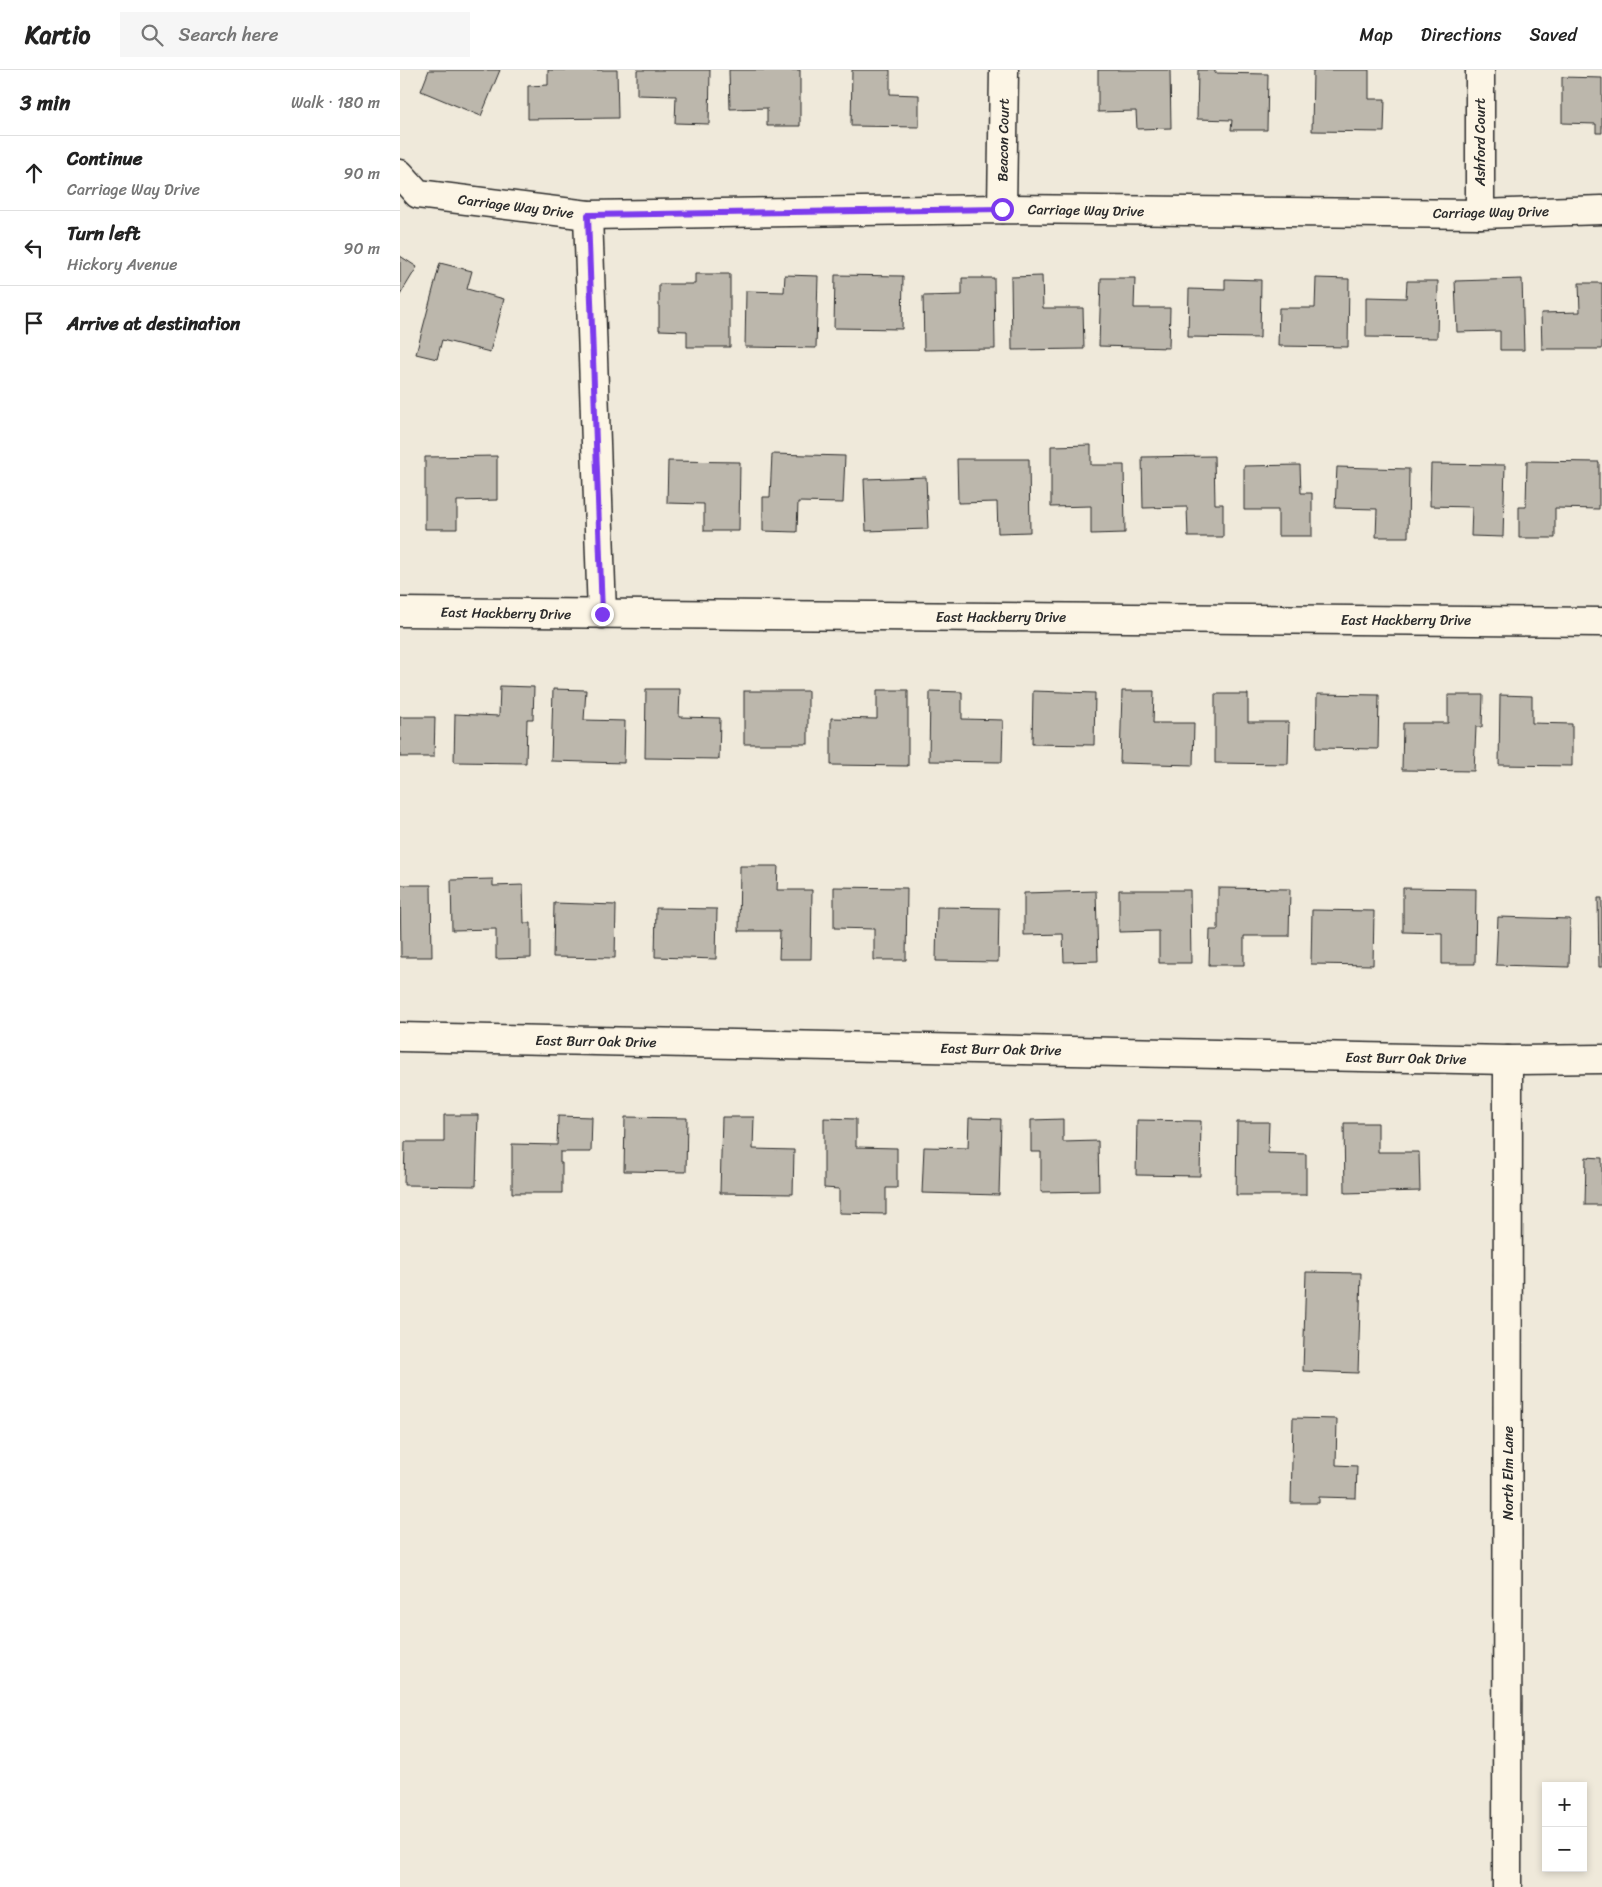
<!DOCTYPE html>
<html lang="en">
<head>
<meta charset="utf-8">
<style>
	:root { --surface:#fff; --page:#f6f6f6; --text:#222; --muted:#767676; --line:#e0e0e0 }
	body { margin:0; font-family:Sriracha,sans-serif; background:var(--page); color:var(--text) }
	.controls { position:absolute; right:15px; bottom:15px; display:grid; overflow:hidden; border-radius:0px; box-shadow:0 2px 8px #0003 }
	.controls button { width:45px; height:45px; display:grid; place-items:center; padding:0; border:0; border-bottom:1px solid var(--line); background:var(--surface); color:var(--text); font:25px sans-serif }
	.stop { position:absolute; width:15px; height:15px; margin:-11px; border:4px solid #7c3aed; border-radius:50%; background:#fff }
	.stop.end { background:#7c3aed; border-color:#fff; box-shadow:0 1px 5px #0008 }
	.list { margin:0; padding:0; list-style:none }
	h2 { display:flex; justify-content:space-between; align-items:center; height:65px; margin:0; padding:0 20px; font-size:21px }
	h2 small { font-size:16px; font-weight:400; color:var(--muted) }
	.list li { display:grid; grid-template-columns:32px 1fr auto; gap:15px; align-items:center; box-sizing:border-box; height:75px; padding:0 20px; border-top:1px solid var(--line) }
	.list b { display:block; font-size:19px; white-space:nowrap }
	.list p { margin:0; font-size:16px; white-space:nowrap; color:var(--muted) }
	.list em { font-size:16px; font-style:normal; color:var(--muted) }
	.icon { flex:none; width:28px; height:28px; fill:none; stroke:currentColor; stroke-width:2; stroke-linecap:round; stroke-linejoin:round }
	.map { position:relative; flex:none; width:1202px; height:1817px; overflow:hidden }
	header { display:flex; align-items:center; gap:30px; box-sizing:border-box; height:70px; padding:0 25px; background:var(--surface); border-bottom:1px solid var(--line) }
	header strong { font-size:24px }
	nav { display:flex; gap:28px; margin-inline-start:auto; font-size:18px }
	.search { width:350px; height:45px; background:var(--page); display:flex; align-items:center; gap:12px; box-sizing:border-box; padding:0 18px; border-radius:0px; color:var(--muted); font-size:19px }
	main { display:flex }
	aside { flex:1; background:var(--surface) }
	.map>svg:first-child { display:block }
	.building { fill:#bcb7ac; stroke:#2b2b2b }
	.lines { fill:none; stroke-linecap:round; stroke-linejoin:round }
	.minor-casing { stroke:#2b2b2b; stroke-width:31 }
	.minor { stroke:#fcf5e5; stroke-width:28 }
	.route { stroke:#7c3aed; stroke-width:6 }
	.labels { text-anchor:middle; stroke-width:4.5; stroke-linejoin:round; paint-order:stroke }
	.street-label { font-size:14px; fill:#2b2b2b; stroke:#fcf5e5 }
</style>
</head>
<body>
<header>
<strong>Kartio</strong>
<div class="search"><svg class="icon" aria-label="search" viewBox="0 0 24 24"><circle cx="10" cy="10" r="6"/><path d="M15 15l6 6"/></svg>Search here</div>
<nav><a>Map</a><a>Directions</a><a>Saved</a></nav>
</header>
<main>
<aside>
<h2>3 min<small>Walk · 180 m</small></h2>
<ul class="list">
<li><svg class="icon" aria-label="ahead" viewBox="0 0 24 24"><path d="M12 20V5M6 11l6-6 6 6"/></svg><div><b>Continue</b><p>Carriage Way Drive</p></div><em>90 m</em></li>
<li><svg class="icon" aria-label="left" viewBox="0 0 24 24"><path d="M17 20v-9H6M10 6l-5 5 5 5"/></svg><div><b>Turn left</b><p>Hickory Avenue</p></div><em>90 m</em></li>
<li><svg class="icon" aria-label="arrive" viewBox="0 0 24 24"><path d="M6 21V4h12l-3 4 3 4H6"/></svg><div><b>Arrive at destination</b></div></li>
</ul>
</aside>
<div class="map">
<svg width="1202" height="1817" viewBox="0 0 1202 1817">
	<rect width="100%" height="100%" fill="#efe9da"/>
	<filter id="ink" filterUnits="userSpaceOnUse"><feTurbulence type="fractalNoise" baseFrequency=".02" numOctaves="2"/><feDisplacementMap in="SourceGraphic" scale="10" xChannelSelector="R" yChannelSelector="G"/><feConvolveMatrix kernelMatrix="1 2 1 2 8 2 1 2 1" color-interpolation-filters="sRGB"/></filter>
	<g filter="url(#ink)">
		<g class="building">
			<polygon points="29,0 100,0 81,46 21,21"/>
			<polygon points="148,0 217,0 218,48 128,49 128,16 148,15"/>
			<polygon points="237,0 310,0 309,54 275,53 276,26 237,25"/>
			<polygon points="329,0 400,0 400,56 367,56 367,38 330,39"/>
			<polygon points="452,0 490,0 490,24 519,25 519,57 451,56"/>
			<polygon points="698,0 770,0 771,58 737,59 736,41 698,42"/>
			<polygon points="798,0 815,0 815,3 868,4 867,60 831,60 832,50 797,49"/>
			<polygon points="913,0 969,0 969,29 985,29 984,62 912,61"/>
			<polygon points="1162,7 1202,8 1202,63 1196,63 1196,54 1162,53"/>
			<polygon points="0,186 17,197 0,225"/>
			<polygon points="40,193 72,201 67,219 104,229 90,282 42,270 37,289 16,284"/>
			<polygon points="295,204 330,204 330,277 287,277 287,261 259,260 259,214 295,214"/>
			<polygon points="385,205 418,206 416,278 345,277 346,221 384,222"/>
			<polygon points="435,205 503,206 502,259 434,258"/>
			<polygon points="642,206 643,238 683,238 684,279 612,280 611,207"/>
			<polygon points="562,208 594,208 595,279 524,280 523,226 562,225"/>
			<polygon points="701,208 735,208 734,238 770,238 769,278 699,276"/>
			<polygon points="916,208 949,209 948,277 878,276 879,238 915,238"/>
			<polygon points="825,209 861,210 860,268 788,267 789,219 825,220"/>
			<polygon points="1122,209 1124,280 1100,280 1100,261 1057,262 1055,211"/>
			<polygon points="1007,211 1038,211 1037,268 966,267 966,227 1006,228"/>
			<polygon points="1179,213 1202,213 1202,279 1142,279 1141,243 1180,242"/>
			<polygon points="691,375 691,395 724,395 725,463 691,464 691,436 651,437 651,376"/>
			<polygon points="372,384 445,386 443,433 398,432 397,462 363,461 363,427 370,427"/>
			<polygon points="97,386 97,430 57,431 57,459 25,459 25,387"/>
			<polygon points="814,386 815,434 823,434 823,467 788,467 787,437 743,438 742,387"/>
			<polygon points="557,389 629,389 630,462 598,463 597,432 558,433"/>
			<polygon points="268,391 340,392 339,461 304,461 304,434 267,433"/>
			<polygon points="1127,391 1199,392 1199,439 1155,438 1155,468 1119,468 1119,437 1126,437"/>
			<polygon points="1031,394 1105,395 1103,467 1071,466 1072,437 1030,436"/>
			<polygon points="900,395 901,423 912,423 912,466 878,466 878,440 844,440 844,396"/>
			<polygon points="937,397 1009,399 1008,467 976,467 977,439 935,438"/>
			<polygon points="526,407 528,459 466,461 464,409"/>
			<polygon points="100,616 134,617 133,649 127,649 126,693 54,692 55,644 99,646"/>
			<polygon points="153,619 186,620 184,650 225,651 224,693 151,691"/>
			<polygon points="246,619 280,619 279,647 320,648 319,689 245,688"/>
			<polygon points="477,620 508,620 508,696 431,695 431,648 477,649"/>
			<rect x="344" y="621" width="64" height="53"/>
			<polygon points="530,621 562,622 562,649 603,650 602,692 529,691"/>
			<polygon points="633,621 695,623 694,675 632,674"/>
			<polygon points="722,621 754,621 753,653 794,653 793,695 720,693"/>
			<polygon points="815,624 848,624 848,652 889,652 888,694 815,693"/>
			<polygon points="917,624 979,625 978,679 916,678"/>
			<polygon points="1048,625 1083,625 1082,657 1076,657 1074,701 1002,700 1003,653 1048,653"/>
			<polygon points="1100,625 1132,626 1132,653 1172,654 1172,696 1099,695"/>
			<polygon points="0,647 35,647 34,687 0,687"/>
			<polygon points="340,796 378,796 377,820 412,820 411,889 379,889 380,861 339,861"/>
			<polygon points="93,809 93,816 123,815 124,853 131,853 131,888 96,889 96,859 52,860 51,810"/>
			<polygon points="0,815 31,815 32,887 1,887"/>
			<polygon points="434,817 507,818 506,890 474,890 474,859 434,858"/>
			<polygon points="818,818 890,819 889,866 844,866 844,895 809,895 810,860 818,860"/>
			<polygon points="1003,818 1076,819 1075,894 1042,894 1042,863 1003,862"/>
			<polygon points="719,820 790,820 791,893 759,893 759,861 719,862"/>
			<polygon points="696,821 698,891 664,892 663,864 624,865 624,823"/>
			<polygon points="1198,828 1202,828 1202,897 1199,897"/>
			<polygon points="154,833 216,835 215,888 153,887"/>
			<polygon points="537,837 599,838 598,892 536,891"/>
			<polygon points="256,838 317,839 316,889 255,887"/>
			<polygon points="912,840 974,841 973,895 911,894"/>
			<polygon points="1098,847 1170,849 1169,897 1096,895"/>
			<polygon points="44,1045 78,1045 76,1116 4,1115 5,1072 44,1072"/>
			<polygon points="158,1046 192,1047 191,1082 160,1082 160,1093 162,1093 162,1123 112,1123 112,1074 157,1075"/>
			<polygon points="225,1047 287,1048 286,1102 224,1101"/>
			<polygon points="322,1047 354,1047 353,1079 394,1080 393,1124 320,1123"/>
			<polygon points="424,1048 456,1049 456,1077 497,1078 497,1118 486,1118 486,1144 439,1143 439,1119 424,1118"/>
			<polygon points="569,1048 601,1049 599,1125 522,1123 524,1077 568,1078"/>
			<polygon points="663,1049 663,1072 698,1071 699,1121 641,1122 641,1082 631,1082 631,1050"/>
			<polygon points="737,1050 801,1051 800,1106 736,1105"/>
			<polygon points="837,1052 869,1052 868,1083 906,1084 906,1125 836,1125"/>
			<polygon points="944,1053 978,1053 978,1082 1019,1082 1020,1121 945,1123"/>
			<polygon points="1186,1087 1202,1088 1202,1135 1185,1135"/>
			<polygon points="906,1202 961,1203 958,1303 903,1301"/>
			<polygon points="893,1348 937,1349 936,1395 957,1396 956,1428 919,1427 919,1433 891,1433"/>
		</g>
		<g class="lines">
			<defs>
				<g id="minor">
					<polyline points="0,104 18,124 188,145 602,139 1080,144 1202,140"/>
					<polyline points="602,139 604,0"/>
					<polyline points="1080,144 1080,0"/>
					<polyline points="188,145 202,544"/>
					<polyline points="0,542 1202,552"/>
					<polyline points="0,967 1108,990 1202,989"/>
					<polyline points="1107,1817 1108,990"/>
				</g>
			</defs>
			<use href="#minor" class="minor-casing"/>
			<use href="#minor" class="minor"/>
		</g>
	</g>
	<g class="lines" filter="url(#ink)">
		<polyline class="route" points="202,544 188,145 602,139"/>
	</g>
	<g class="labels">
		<g class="street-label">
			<text transform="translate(603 70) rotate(-89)" y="5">Beacon Court</text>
			<text transform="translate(1080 72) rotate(-90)" y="5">Ashford Court</text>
			<text transform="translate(116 136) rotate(7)" y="5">Carriage Way Drive</text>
			<text transform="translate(686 140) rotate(1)" y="5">Carriage Way Drive</text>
			<text transform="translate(1091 142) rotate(-1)" y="5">Carriage Way Drive</text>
			<text transform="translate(106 543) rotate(1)" y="5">East Hackberry Drive</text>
			<text x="601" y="552">East Hackberry Drive</text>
			<text x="1006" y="555">East Hackberry Drive</text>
			<text transform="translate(196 971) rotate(1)" y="5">East Burr Oak Drive</text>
			<text transform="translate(601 979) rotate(1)" y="5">East Burr Oak Drive</text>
			<text transform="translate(1006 988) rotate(1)" y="5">East Burr Oak Drive</text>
			<text transform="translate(1108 1403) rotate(-90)" y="5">North Elm Lane</text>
		</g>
	</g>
</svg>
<div class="controls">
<button>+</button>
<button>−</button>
</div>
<div class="stop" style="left:602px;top:139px"></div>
<div class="stop end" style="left:202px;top:544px"></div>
</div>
</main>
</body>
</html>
